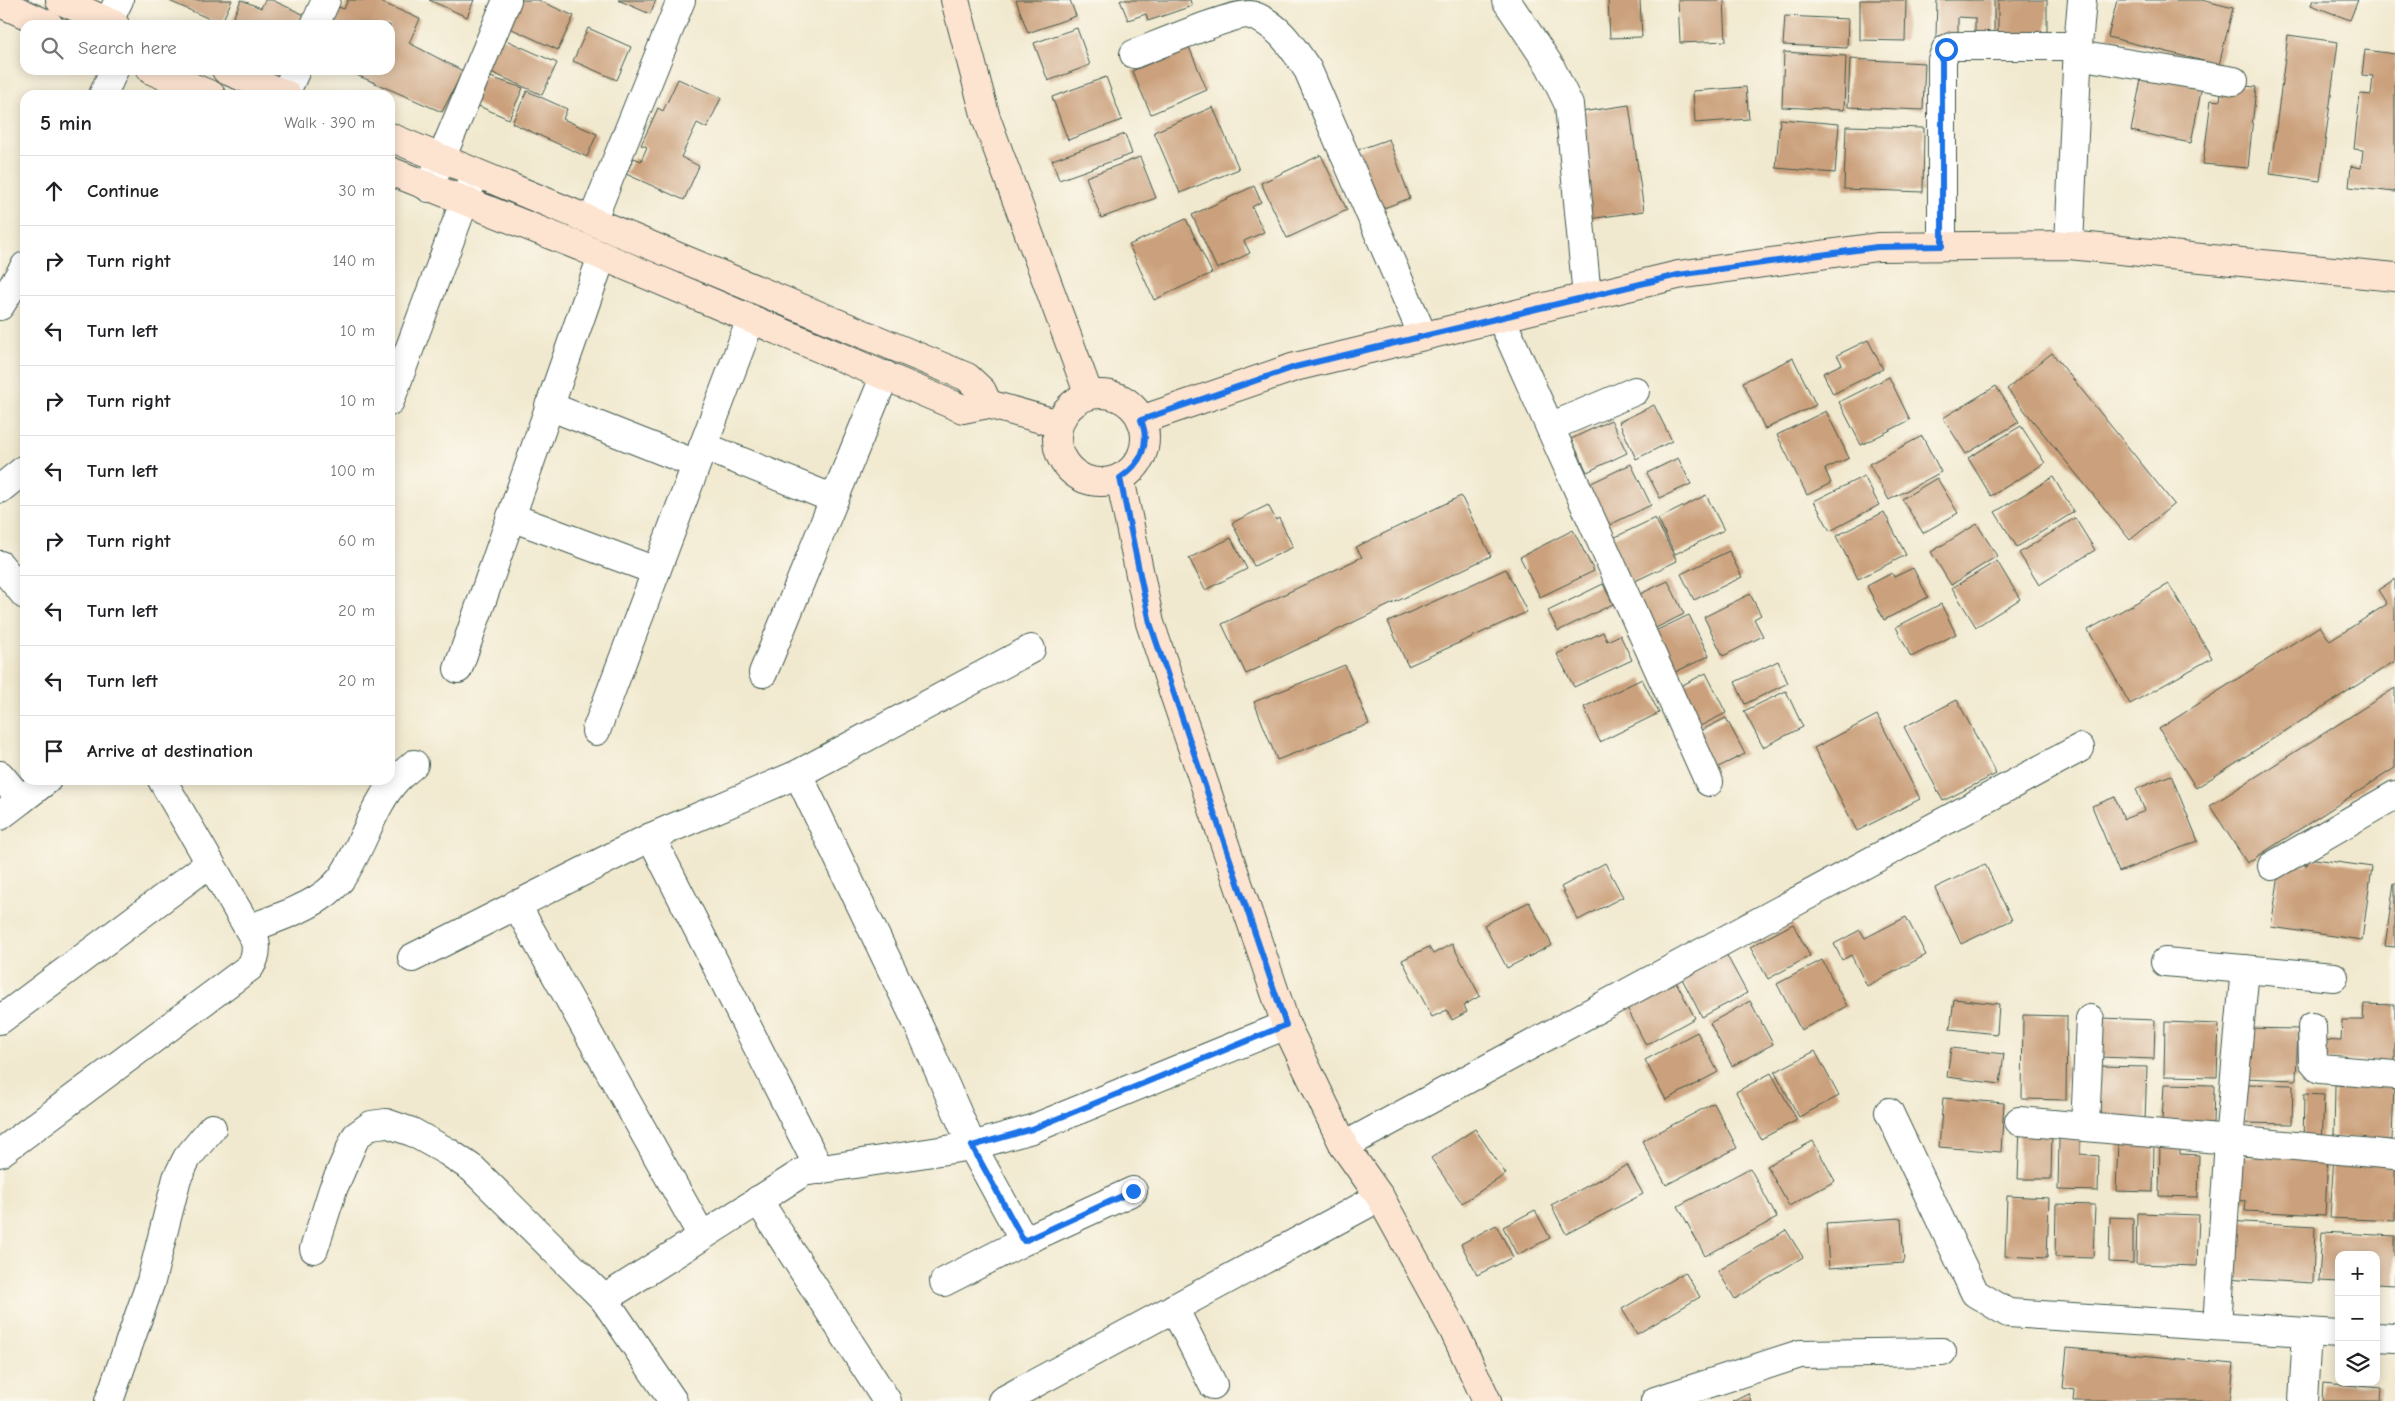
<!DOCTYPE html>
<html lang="en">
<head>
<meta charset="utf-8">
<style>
	:root { --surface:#fff; --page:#f6f6f6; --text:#202124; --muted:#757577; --line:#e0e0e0 }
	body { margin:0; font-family:"Comic Neue",sans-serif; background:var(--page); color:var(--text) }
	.controls { position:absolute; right:15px; bottom:15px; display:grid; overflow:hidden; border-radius:10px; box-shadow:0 2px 12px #0003 }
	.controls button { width:45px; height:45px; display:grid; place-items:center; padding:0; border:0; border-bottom:1px solid var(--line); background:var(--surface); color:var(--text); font:25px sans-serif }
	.stop { position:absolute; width:15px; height:15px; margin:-11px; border:4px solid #1a73e8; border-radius:50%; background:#fff }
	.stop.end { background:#1a73e8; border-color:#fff; box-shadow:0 1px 5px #0008 }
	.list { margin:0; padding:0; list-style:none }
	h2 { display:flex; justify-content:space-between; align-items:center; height:65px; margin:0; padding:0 20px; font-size:21px }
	h2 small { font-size:16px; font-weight:400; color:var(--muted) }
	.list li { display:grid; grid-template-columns:32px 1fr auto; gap:15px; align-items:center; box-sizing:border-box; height:70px; padding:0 20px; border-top:1px solid var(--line) }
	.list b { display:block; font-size:19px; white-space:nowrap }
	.list em { font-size:16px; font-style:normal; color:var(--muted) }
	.icon { flex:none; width:28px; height:28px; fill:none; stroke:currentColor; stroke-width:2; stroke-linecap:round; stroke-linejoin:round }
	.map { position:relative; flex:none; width:2395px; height:1401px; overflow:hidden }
	.search { position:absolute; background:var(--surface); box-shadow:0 2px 12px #0003; left:20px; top:20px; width:375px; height:55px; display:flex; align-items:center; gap:12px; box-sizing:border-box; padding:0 18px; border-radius:15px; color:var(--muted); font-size:19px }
	.panel { position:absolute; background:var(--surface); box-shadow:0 2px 12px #0003; left:20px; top:90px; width:375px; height:695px; border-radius:15px }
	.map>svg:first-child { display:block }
	.building { fill:#cba07c }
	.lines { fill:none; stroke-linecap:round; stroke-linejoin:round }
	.street-casing { stroke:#3e574b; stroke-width:30 }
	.secondary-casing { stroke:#3e574b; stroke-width:30 }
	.street { stroke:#fff; stroke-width:28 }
	.secondary { stroke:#fde4d1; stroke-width:28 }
	.route { stroke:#1a73e8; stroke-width:6 }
</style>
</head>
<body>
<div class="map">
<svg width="2395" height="1401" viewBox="0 0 2395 1401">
	<rect width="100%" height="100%" fill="#fbf7ec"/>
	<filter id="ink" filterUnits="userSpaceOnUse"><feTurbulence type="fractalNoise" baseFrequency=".02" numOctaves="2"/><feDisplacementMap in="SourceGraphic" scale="10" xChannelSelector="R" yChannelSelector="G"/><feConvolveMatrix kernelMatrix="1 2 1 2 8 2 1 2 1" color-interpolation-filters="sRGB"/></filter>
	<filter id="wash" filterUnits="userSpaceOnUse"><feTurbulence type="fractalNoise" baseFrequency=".0096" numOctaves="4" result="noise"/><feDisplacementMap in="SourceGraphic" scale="20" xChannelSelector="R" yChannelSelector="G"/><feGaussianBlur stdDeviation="1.12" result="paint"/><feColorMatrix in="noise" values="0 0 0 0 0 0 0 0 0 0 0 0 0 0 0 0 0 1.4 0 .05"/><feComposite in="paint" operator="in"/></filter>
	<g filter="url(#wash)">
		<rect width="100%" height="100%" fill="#f1e9cf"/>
		<g id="blocks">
			<g class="building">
				<polygon points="167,0 232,0 221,24"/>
				<polygon points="241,0 261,8 265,0 272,0 307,16 303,25 230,25"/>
				<polygon points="348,0 376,0 420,19 409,43 463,71 442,112 345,70 390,70 390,25 327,25 335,6 344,9"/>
				<polygon points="429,0 474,0 467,17"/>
				<polygon points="512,0 538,0 574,16 558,50 501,24"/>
				<polygon points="618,0 656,0 650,14"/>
				<polygon points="1016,0 1070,0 1076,16 1028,33"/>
				<polygon points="1120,0 1190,0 1192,6 1148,21 1146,14 1128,20"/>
				<polygon points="1608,0 1640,0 1642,37 1610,38"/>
				<polygon points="1678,0 1724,0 1726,41 1680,43"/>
				<polygon points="1860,0 1906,0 1905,41 1860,40"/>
				<polygon points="1937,0 1994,0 1994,36 1975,36 1975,18 1958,17 1958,36 1936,36"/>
				<rect x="1998" y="0" width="49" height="34"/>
				<polygon points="2117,0 2202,0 2233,8 2219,65 2108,37"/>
				<polygon points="2313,0 2358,0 2350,20 2311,5"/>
				<polygon points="1785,16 1848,19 1847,48 1783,45"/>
				<polygon points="588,28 631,47 617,80 573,61"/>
				<polygon points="1077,28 1090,65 1048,81 1034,43"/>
				<polygon points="2288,35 2338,42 2320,181 2270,174"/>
				<polygon points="497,36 557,63 542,95 482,68"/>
				<polygon points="1189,47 1207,90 1151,114 1132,71"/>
				<polygon points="2365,50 2395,54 2395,192 2349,187 2351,166 2361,168 2363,150 2354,149 2360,94 2371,95 2373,76 2362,75"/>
				<polygon points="1784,52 1846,56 1844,110 1782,107"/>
				<polygon points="1850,59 1925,63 1923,110 1848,107"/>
				<polygon points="481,74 523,88 509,119 469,102"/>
				<polygon points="2142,74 2202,86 2191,143 2131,131"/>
				<polygon points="1106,77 1122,120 1068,140 1052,97"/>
				<polygon points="678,79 721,98 707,128 697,123 681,157 699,166 684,200 626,174 634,158 641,161 647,147 641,145 658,108 663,111"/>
				<polygon points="2233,85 2256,87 2248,168 2203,164 2211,100 2220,101 2221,91"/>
				<polygon points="1746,87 1749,119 1695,123 1693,91"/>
				<polygon points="527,91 567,109 563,119 597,134 587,157 512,123"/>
				<polygon points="1629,105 1644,211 1589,219 1574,113"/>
				<polygon points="1213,107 1239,169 1180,193 1154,132"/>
				<polygon points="1780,119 1839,124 1835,173 1776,168"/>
				<polygon points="1846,126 1924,128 1923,192 1844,189"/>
				<polygon points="1125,134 1132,154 1059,180 1052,160"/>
				<polygon points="1389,139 1410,198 1371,213 1349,153"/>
				<polygon points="1321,155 1347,210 1287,238 1261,183"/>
				<polygon points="1140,157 1156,198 1101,218 1086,177"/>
				<polygon points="1254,186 1261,202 1252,207 1264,232 1244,241 1250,253 1217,269 1192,215"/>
				<polygon points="1186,219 1212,273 1154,300 1129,245"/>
				<polygon points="1868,340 1883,369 1833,394 1823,373 1842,364 1837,355"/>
				<polygon points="2052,353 2174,504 2130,540 2007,389"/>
				<polygon points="1793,358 1816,405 1765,429 1743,382"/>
				<polygon points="1889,377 1910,420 1861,445 1839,402"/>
				<polygon points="1996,386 2019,422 1966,454 1943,418"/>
				<polygon points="1654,405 1672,441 1636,459 1619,422"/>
				<polygon points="1826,411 1849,458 1825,469 1831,483 1807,495 1777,435"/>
				<polygon points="1611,420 1627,453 1587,472 1571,439"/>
				<polygon points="2021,426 2045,463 1991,496 1968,458"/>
				<polygon points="1922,436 1941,472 1889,500 1869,464"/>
				<polygon points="1678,458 1691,484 1660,498 1647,473"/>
				<polygon points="1631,464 1651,505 1601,529 1581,488"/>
				<polygon points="1864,476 1879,505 1830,531 1814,501"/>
				<polygon points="2053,477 2074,512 2017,547 1995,512"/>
				<polygon points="1937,478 1958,513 1923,533 1902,499"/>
				<polygon points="1706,495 1724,530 1675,554 1658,519"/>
				<polygon points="1461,496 1491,556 1246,674 1222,624 1362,557 1356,547"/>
				<polygon points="1268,505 1276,520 1279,518 1293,547 1254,566 1232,523"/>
				<polygon points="1884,512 1906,555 1858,579 1836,536"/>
				<polygon points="1655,518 1677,561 1627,585 1605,542"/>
				<polygon points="2075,518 2095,550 2039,585 2019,553"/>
				<polygon points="1977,524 1997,556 1951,585 1931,552"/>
				<polygon points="1573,530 1594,571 1540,597 1520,557"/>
				<polygon points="1231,538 1247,569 1205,590 1189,558"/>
				<polygon points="1729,551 1742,577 1694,600 1681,574"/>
				<polygon points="1997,561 2020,599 1976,627 1952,588"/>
				<polygon points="1913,568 1928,597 1884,620 1867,586 1892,573 1894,577"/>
				<polygon points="1506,569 1527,612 1408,666 1388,622"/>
				<polygon points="2395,579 2395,661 2196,788 2159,729 2320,626 2330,641 2387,604 2378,590"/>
				<polygon points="1668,581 1684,614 1646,633 1629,599"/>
				<polygon points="1603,584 1613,604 1558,631 1548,611"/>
				<polygon points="2169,584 2212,658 2130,704 2088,630"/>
				<polygon points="1750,594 1761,615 1754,619 1763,636 1723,656 1704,617"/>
				<polygon points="1941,604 1956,634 1911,657 1896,627"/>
				<polygon points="1689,615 1709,656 1669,675 1649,634"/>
				<polygon points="1603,632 1607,641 1620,635 1632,660 1574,687 1557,654"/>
				<polygon points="1778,661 1788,683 1745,704 1735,682"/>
				<polygon points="1345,665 1369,724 1277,760 1254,702"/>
				<polygon points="1706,673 1726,713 1690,731 1671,691"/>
				<polygon points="1642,679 1659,713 1600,742 1584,707"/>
				<polygon points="2395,688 2395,768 2247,863 2210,806"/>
				<polygon points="1786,691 1803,727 1763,747 1744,711"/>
				<polygon points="1957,700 1996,774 1943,801 1904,727"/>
				<polygon points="1877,715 1920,799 1857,831 1814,748"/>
				<polygon points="1726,718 1745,754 1710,771 1692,735"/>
				<polygon points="2171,775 2198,841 2119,872 2092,806 2115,797 2124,819 2145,811 2136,789"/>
				<polygon points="2308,858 2372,867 2362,940 2271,927 2281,861 2307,865"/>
				<polygon points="1605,863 1623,897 1578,920 1561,887"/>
				<polygon points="1985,864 2012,920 1961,944 1935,888"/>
				<polygon points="2394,883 2395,883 2395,947 2385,946"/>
				<polygon points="1529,902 1552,945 1507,968 1484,925"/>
				<polygon points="1906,917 1926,955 1867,986 1851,955 1842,960 1834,944 1860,930 1865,938"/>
				<polygon points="1793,924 1810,956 1768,979 1750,947"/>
				<polygon points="1452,944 1480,996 1464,1005 1467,1012 1452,1020 1447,1010 1432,1017 1402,960 1429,947 1433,954"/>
				<polygon points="1725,952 1747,993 1702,1017 1680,975"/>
				<polygon points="1822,960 1847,1006 1801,1030 1777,984"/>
				<polygon points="1673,976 1695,1018 1646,1045 1624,1002"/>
				<polygon points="1954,999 1999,1004 1997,1034 1950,1029"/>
				<polygon points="1750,1001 1773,1044 1732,1066 1710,1023"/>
				<polygon points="2364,1004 2395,1005 2395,1062 2319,1060 2319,1040 2341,1041 2342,1020 2363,1020"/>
				<polygon points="2023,1015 2067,1016 2066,1100 2022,1099"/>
				<polygon points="2101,1018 2155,1020 2154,1059 2099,1057"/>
				<polygon points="2165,1022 2219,1024 2217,1077 2164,1076"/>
				<polygon points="2244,1028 2298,1029 2296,1080 2242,1078"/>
				<polygon points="1697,1032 1718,1072 1666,1100 1645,1060"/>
				<polygon points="1951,1048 2004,1054 2000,1084 1947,1077"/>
				<polygon points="1815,1051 1839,1096 1799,1117 1775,1072"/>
				<polygon points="2097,1066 2147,1067 2145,1119 2096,1117"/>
				<polygon points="1771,1073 1797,1120 1761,1139 1736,1092"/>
				<polygon points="2164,1084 2214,1085 2213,1124 2162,1122"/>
				<polygon points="2246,1084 2293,1085 2292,1124 2245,1123"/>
				<polygon points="2335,1085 2394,1087 2392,1140 2334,1138"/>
				<polygon points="2304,1094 2324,1095 2322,1146 2303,1145"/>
				<polygon points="1943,1098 2004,1103 2001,1152 1939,1147"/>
				<polygon points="1714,1103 1737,1148 1666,1185 1642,1141"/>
				<polygon points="2020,1127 2052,1129 2051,1179 2018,1179"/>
				<polygon points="1475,1129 1506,1174 1462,1203 1431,1158"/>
				<polygon points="2059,1138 2080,1138 2080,1154 2099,1156 2098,1191 2058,1190"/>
				<polygon points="1813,1141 1835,1181 1789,1206 1767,1166"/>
				<polygon points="2118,1142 2154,1143 2153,1192 2116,1191"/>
				<polygon points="2160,1144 2180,1144 2180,1154 2199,1155 2198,1197 2159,1196"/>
				<polygon points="2262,1150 2328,1154 2325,1215 2245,1211 2246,1201 2232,1200 2234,1156 2262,1157"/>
				<polygon points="2334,1154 2395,1160 2395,1221 2330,1218"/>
				<polygon points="1627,1165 1643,1194 1566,1234 1551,1205"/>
				<polygon points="1750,1168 1777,1218 1705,1256 1678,1206"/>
				<polygon points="2007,1196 2049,1198 2047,1258 2005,1256"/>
				<polygon points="2056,1204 2095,1205 2093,1258 2055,1257"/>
				<polygon points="1535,1210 1550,1238 1517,1255 1503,1227"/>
				<polygon points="2137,1213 2199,1215 2197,1266 2136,1264"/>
				<polygon points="2110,1217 2133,1218 2133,1263 2109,1262"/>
				<polygon points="1901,1218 1904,1263 1829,1268 1826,1223"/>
				<polygon points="2227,1221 2315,1226 2313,1283 2224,1278"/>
				<polygon points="1496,1225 1513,1257 1477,1275 1461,1244"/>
				<polygon points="1786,1230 1803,1257 1735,1299 1718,1271"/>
				<polygon points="2322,1232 2395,1236 2395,1285 2376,1284 2376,1255 2339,1255 2339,1282 2319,1281"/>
				<polygon points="1685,1272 1700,1297 1637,1334 1622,1309"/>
				<polygon points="2067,1348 2234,1364 2230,1401 2073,1401 2074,1390 2063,1388"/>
				<polygon points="2323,1383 2381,1388 2380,1401 2322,1401"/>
				<polygon points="1748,1393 1751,1401 1732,1401"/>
			</g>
		</g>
	</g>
	<g filter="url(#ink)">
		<use href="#blocks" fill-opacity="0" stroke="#3e574b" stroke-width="1"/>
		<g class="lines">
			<defs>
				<g id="street">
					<polyline points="1506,0 1550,66 1569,105 1587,297"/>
					<polyline points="107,25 119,0"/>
					<polyline points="315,25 326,0"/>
					<path d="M 1134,54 C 1153,47 1237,11 1251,15 C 1278,23 1293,48 1308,70 L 1423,336"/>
					<polyline points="2077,55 2234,81"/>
					<polyline points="285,94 296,70"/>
					<polyline points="103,95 114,70"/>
					<polyline points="429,188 507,0"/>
					<polyline points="592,221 681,0"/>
					<polyline points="2069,245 2078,46 2082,0"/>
					<polyline points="1942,246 1942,60 1946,49 1953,46 2078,46"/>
					<polyline points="0,306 25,266"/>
					<polyline points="1501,318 1709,782"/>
					<polyline points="390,401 475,173"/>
					<polyline points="549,406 696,464"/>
					<polyline points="1550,427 1635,391"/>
					<polyline points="703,446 834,499"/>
					<polyline points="0,489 25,469"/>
					<polyline points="511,517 656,571"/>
					<polyline points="0,565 25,595"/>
					<polyline points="458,669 602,256"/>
					<polyline points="763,673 885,375"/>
					<polyline points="596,731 751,319"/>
					<polyline points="798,774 923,1035 972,1146 1024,1241"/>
					<polyline points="0,775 21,800 0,816"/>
					<polyline points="21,800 47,780"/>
					<polyline points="651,837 820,1170"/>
					<polyline points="2272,866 2395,795"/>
					<polyline points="516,904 702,1236"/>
					<path d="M 249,929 C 278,917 319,906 340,880 C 363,849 371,807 397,779 C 402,774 409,769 414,764"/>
					<polyline points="412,958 651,837 798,774 1031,649"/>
					<polyline points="2165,962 2334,977"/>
					<polyline points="0,1020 210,863"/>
					<polyline points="2312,1027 2313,1061 2320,1069 2395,1075"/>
					<polyline points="1889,1112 1975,1293 2008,1313 2339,1334"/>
					<polyline points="2019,1121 2395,1155"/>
					<polyline points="2085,1126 2090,1019"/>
					<polyline points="1344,1146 2080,748"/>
					<path d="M 0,1153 L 250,967 C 256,958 257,950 255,940 L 162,780"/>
					<polyline points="758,1200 887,1401"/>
					<polyline points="314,1249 333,1189 356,1136 371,1125 386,1123 412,1132 448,1152 473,1169 604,1299"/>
					<polyline points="944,1282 1024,1241 1133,1191"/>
					<polyline points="1174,1308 1213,1385"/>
					<polyline points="2217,1326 2229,1140 2245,969"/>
					<polyline points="2376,1337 2395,1338"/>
					<polyline points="109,1401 151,1281 177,1178 187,1158 212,1128"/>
					<polyline points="673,1401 604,1299 803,1172 972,1146 1032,1129 1286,1025"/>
					<polyline points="1002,1401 1380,1197"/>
					<polyline points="1655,1401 1800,1354 1942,1352"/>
					<polyline points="2303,1401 2307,1332"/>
				</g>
				<g id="secondary">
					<polyline points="60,0 115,25"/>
					<polyline points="955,0 986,118 1089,395"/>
					<polyline points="0,3 49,25"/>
					<polyline points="151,70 211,95"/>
					<polyline points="226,70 287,95"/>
					<polyline points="390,137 967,377 982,391 988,404 963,409 581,247 390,171"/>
					<circle cx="1101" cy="438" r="44"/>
					<polyline points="988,404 1059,424"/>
					<polyline points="1141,420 1295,367 1678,275 1877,247 2069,245 2395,277"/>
					<polyline points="1120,478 1150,623 1286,1025 1344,1146 1380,1197 1454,1331 1487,1401"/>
				</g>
			</defs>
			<use href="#street" class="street-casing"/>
			<use href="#secondary" class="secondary-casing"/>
			<use href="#street" class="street"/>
			<use href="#secondary" class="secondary"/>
		</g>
	</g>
	<g class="lines" filter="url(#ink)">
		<path class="route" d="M 1133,1191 L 1024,1241 L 972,1146 L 1032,1129 L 1286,1025 L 1150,623 L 1120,478 C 1141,464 1151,444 1141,420 L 1295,367 L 1678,275 L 1877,247 L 1942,246 L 1942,60 L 1946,49"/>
	</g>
</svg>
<div class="controls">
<button>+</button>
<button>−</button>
<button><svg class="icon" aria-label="layers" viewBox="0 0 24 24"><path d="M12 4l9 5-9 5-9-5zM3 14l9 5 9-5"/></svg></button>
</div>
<div class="stop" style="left:1946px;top:49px"></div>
<div class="stop end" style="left:1133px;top:1191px"></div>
<div class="search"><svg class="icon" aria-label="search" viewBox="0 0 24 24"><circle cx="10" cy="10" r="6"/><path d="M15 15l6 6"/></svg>Search here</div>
<section class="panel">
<h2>5 min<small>Walk · 390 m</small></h2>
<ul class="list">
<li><svg class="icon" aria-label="ahead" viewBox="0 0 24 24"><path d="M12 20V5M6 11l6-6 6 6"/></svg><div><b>Continue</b></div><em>30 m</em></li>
<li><svg class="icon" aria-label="right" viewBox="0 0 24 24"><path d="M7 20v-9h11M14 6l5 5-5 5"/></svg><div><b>Turn right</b></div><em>140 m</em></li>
<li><svg class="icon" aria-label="left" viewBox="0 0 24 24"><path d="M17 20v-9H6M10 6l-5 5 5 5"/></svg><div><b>Turn left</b></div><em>10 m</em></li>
<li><svg class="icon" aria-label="right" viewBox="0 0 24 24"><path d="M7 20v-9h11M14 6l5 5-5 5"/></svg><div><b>Turn right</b></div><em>10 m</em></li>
<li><svg class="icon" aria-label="left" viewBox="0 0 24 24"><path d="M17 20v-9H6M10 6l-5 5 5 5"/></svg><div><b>Turn left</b></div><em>100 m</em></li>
<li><svg class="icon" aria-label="right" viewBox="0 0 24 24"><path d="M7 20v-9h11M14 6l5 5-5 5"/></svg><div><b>Turn right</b></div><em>60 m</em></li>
<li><svg class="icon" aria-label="left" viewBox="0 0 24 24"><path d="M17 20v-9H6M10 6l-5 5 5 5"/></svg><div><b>Turn left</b></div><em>20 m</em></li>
<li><svg class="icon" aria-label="left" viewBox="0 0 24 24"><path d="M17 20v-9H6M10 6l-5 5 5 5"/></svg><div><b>Turn left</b></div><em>20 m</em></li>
<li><svg class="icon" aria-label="arrive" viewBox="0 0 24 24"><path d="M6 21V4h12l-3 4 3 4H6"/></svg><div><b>Arrive at destination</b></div></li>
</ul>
</section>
</div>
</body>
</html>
